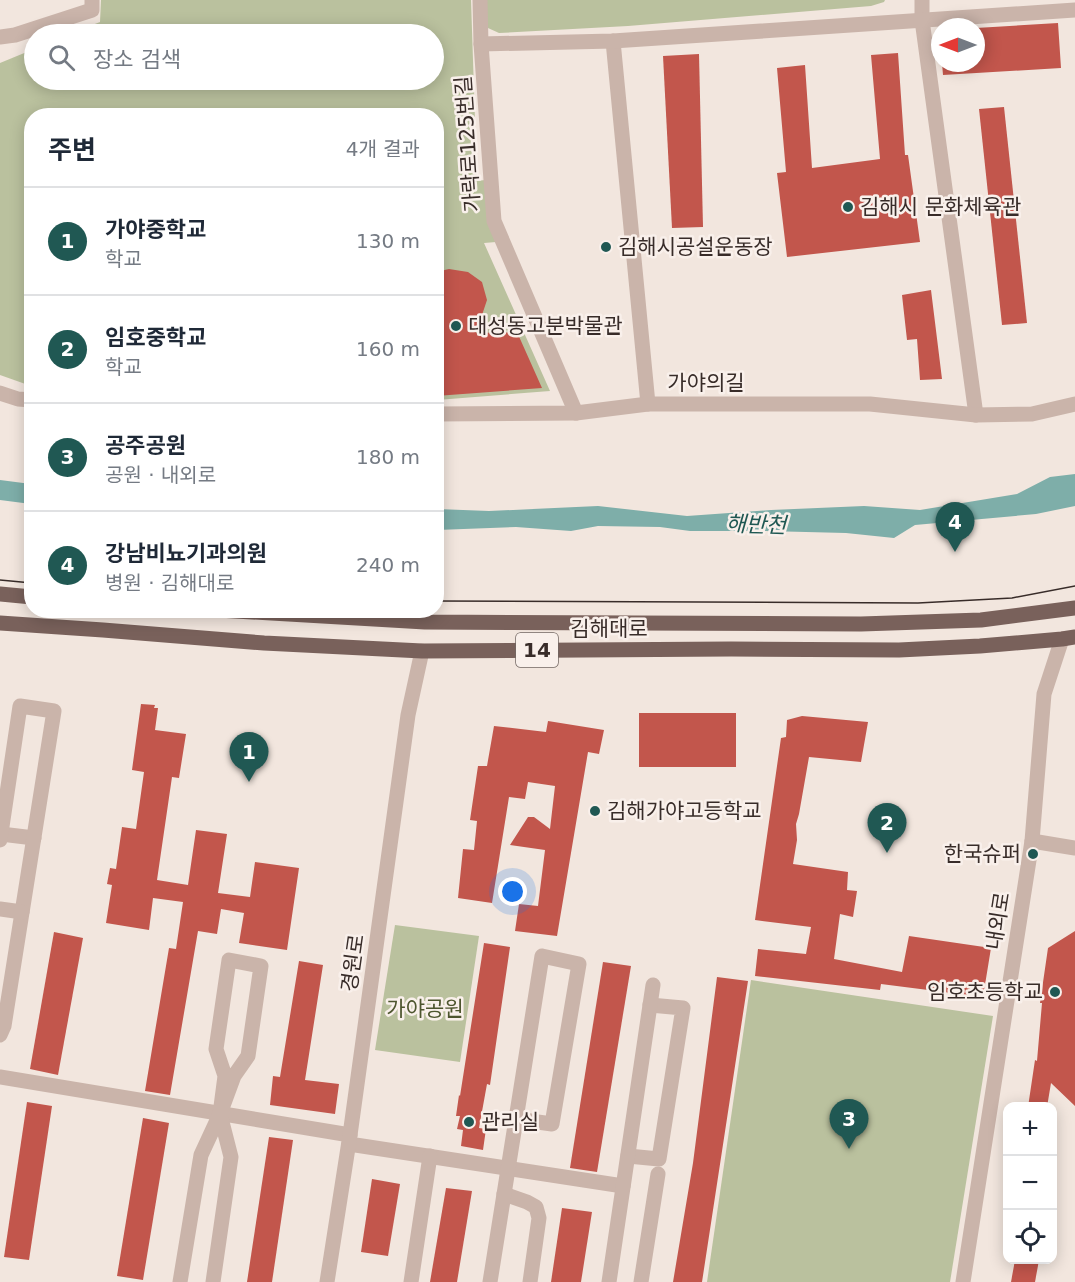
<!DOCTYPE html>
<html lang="ko">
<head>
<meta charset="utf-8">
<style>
	:root { --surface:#fff; --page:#f6f6f7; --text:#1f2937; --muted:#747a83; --line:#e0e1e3; --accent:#205853 }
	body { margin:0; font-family:"DejaVu Sans","Noto Sans KR",sans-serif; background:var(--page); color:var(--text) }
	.controls { position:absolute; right:18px; bottom:18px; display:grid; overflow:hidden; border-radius:12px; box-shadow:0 3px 15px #0003 }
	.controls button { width:54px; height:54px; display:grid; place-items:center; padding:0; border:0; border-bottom:2px solid var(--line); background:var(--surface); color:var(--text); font:30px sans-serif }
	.compass { position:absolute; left:931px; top:18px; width:54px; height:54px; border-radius:50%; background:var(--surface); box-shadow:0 3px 15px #0003; rotate:270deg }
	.you { position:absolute; left:513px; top:892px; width:21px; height:21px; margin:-15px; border:4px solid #fff; border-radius:50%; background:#1a73e8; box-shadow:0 0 0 9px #1a73e833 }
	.badge { display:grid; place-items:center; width:39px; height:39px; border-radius:50%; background:var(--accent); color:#fff; font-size:20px; font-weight:700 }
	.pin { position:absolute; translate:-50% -50px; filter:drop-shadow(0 2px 3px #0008) }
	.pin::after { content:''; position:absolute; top:32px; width:21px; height:18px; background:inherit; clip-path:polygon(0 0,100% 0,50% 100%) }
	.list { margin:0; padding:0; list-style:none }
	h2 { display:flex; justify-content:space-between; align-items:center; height:78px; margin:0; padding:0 24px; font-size:26px }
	h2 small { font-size:20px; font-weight:400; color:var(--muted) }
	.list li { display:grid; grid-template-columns:39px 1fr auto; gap:18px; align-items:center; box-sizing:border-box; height:108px; padding:0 24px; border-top:2px solid var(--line) }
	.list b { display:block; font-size:22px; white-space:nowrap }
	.list p { margin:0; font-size:20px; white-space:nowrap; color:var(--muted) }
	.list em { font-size:20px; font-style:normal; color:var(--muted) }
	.icon { flex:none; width:33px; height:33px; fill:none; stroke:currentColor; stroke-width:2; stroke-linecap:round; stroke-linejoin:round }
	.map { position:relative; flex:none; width:1075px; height:1282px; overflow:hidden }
	.search { position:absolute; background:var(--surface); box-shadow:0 3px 15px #0003; left:24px; top:24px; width:420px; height:66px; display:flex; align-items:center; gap:15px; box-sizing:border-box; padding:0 21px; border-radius:33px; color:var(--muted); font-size:22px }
	.panel { position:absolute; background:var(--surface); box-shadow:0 3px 15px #0003; left:24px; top:108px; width:420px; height:510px; border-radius:24px }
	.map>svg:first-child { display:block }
	.green { fill:#bac19e }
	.water { fill:#7eaea9 }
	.building { fill:#c2564c }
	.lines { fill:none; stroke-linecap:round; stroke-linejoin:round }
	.minor { stroke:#cab4aa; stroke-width:15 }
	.major { stroke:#79615b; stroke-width:15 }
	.tram { stroke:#382c29; stroke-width:1.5 }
	.poi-dot { fill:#205853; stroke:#f9f0eb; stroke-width:2 }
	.labels { text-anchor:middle; stroke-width:5; stroke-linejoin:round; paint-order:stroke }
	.shield { fill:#f9f0eb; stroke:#726763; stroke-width:1.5 }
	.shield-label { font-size:20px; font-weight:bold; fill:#382c29 }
	.street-label { font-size:21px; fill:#382c29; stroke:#f9f0eb }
	.poi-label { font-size:21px; fill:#382c29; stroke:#f9f0eb; text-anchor:start }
	.park-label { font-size:21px; fill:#4d552e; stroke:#f9f0eb }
	.water-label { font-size:22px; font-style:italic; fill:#205853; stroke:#f9f0eb }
</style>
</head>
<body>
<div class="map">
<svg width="1075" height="1282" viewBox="0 0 1075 1282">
	<rect width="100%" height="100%" fill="#f2e6de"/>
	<g class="green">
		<polygon points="101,0 471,0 477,181 485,180 496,242 484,243 550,391 437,400 436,116 32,116 31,386 0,375 0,63 34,49 34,80 434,80 434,34 69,34 100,22"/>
		<polygon points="484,0 885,0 884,2 871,6 628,26 499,33 488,28"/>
		<polygon points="395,925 479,936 460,1062 375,1050"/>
		<polygon points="751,980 993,1016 950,1282 707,1282"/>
	</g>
	<g class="water">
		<polygon points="1075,474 1075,506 1036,514 915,525 894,538 846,533 766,531 690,531 660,527 598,526 571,531 516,527 437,530 437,509 489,511 598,506 687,516 771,510 864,506 920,510 1017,494 1050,477"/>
		<polygon points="0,480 31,484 31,504 0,500"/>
	</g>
	<g class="building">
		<polygon points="1058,23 1061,68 943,75 942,63 976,63 976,28"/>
		<polygon points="898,53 905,155 908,155 920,242 787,257 777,173 786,172 777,68 805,65 812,168 880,159 871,55"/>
		<polygon points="699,54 703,227 672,228 663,56"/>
		<polygon points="1004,107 1027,323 1002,325 979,109"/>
		<polygon points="449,269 468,272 482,282 487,300 476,333 517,332 542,388 436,396 436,272"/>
		<polygon points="931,290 942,379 920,380 917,339 907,340 902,295"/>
		<polygon points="141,704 155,705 154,708 158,708 155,730 186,734 179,778 172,777 157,880 188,885 196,830 227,834 218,893 250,897 255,862 299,868 287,950 239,943 244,913 221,909 217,934 198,931 170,1095 145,1091 169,948 176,949 183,902 153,898 149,930 106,923 112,885 107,884 110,868 116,869 122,827 136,829 144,772 132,770"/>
		<rect x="639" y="713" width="97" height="54"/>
		<polygon points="802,716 868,722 861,762 809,757 799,814 796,824 797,840 793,864 848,872 847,890 857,891 853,917 840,914 834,959 902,972 909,936 991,948 983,997 881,984 880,990 755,976 758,949 806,954 811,927 755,920 781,738 786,737 787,720"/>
		<polygon points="548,721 604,730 599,754 588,752 557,936 515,931 519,904 538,906 545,850 510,845 528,817 534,817 550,829 555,786 528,782 525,799 509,797 492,903 458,898 463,849 474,850 477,821 470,820 478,766 487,766 494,726 546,732"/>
		<polygon points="1075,931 1075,1106 1051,1083 1047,1107 1028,1107 1035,1060 1037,1061 1042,1003 1040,1003 1048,948"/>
		<polygon points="54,932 83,938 58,1075 30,1069"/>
		<polygon points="484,943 510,947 490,1085 487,1084 479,1128 486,1129 483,1150 461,1146 463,1130 457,1129 460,1116 456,1116 459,1095 460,1096"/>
		<polygon points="299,961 323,965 305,1080 339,1084 335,1114 270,1105 273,1076 280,1077"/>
		<polygon points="603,962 631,966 597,1172 570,1168"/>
		<polygon points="717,977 748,981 702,1282 673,1282 693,1163"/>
		<polygon points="27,1102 52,1106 29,1260 4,1257"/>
		<polygon points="143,1118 169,1123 143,1280 117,1276"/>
		<polygon points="269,1137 293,1140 272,1282 247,1282"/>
		<polygon points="372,1179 400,1184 388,1256 361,1252"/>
		<polygon points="446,1188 472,1191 457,1282 430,1282"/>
		<polygon points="562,1208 592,1212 581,1282 551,1282"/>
		<polygon points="1015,1260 1039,1260 1035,1282 1011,1282"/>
	</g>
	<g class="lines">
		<g class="minor">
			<polyline points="480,0 481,44 494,221 576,413"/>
			<polyline points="922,0 922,20 976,415"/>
			<polyline points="0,37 15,35 92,10 92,0"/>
			<polyline points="613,41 648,404"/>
			<polyline points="481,44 613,41 1075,10"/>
			<polyline points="0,393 18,399 32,400"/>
			<polyline points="436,414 576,413 648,404 870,404 976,415 1032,414 1075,404"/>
			<polyline points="1,834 34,838"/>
			<polyline points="0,840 20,706 54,711 4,1026 0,1035"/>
			<polyline points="1032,841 1075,848"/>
			<polyline points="0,909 22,912"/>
			<polyline points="0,1077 350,1135"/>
			<polyline points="349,1144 623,1186"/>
			<polyline points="628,1156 659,1159 683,1008 650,1005"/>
			<polyline points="504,1194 527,1202 536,1207 539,1218 530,1282"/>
			<polyline points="180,1282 201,1155 220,1114 234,1076 248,1056 261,966 229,960 216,1049 225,1076 220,1114 231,1157 213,1282"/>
			<polyline points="327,1282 350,1135 408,715 422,651"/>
			<polyline points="411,1282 430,1156"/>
			<polyline points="490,1282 542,956 579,964 552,1124 516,1119"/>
			<polyline points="609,1282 653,985"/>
			<polyline points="641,1282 658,1174"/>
			<polyline points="963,1282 1032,841 1044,694 1062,639"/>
		</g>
		<g class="major">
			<polyline points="0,594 32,597"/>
			<polyline points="218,610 425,622 861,624 981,620 1075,608"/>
			<polyline points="0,623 103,630 264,643 422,651 731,649 899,650 980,646 1062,639 1075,637"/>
		</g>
		<g class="tram">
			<polyline points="0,580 32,583"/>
			<polyline points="436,601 918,603 1012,598 1075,586"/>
		</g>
	</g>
	<g class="poi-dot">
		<circle cx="848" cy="207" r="6"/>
		<circle cx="606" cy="247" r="6"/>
		<circle cx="456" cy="326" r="6"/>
		<circle cx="595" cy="811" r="6"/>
		<circle cx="1033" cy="854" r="6"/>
		<circle cx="1055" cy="992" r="6"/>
		<circle cx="469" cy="1122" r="6"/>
	</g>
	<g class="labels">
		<rect class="shield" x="516" y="633" width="42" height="34" rx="4.5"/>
		<g class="shield-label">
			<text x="537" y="657">14</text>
		</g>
		<g class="street-label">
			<text transform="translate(468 144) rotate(-94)" y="7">가락로125번길</text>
			<text x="706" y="390">가야의길</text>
			<text x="609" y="636">김해대로</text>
			<text transform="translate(998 921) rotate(-81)" y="7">내외로</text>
			<text transform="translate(353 963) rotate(-82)" y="7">경원로</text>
		</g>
		<g class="poi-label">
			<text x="860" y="214">김해시 문화체육관</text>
			<text x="618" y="254">김해시공설운동장</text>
			<text x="468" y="333">대성동고분박물관</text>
			<text x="607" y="818">김해가야고등학교</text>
			<text x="1021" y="861" text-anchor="end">한국슈퍼</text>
			<text x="1043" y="999" text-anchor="end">임호초등학교</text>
			<text x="481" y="1129">관리실</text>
		</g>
		<g class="park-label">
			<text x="425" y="1016">가야공원</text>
		</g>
		<g class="water-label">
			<text transform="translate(756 524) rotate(2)" y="8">해반천</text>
		</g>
	</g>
</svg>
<div class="controls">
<button>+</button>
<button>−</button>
<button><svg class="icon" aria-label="locate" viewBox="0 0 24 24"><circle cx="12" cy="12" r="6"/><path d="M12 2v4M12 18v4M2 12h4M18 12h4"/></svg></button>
</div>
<svg class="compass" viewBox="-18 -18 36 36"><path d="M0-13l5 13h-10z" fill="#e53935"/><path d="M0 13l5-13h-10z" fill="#747a83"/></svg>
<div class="you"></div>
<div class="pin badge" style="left:249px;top:782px">1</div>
<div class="pin badge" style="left:887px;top:853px">2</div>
<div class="pin badge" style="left:849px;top:1149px">3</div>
<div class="pin badge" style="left:955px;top:552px">4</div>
<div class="search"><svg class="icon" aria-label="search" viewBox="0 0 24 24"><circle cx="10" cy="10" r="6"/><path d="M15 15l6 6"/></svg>장소 검색</div>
<section class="panel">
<h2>주변<small>4개 결과</small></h2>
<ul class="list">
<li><span class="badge">1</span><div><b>가야중학교</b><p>학교</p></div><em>130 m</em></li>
<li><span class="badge">2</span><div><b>임호중학교</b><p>학교</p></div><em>160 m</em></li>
<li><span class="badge">3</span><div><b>공주공원</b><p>공원 · 내외로</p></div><em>180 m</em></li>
<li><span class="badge">4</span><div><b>강남비뇨기과의원</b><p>병원 · 김해대로</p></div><em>240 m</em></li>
</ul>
</section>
</div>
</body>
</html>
